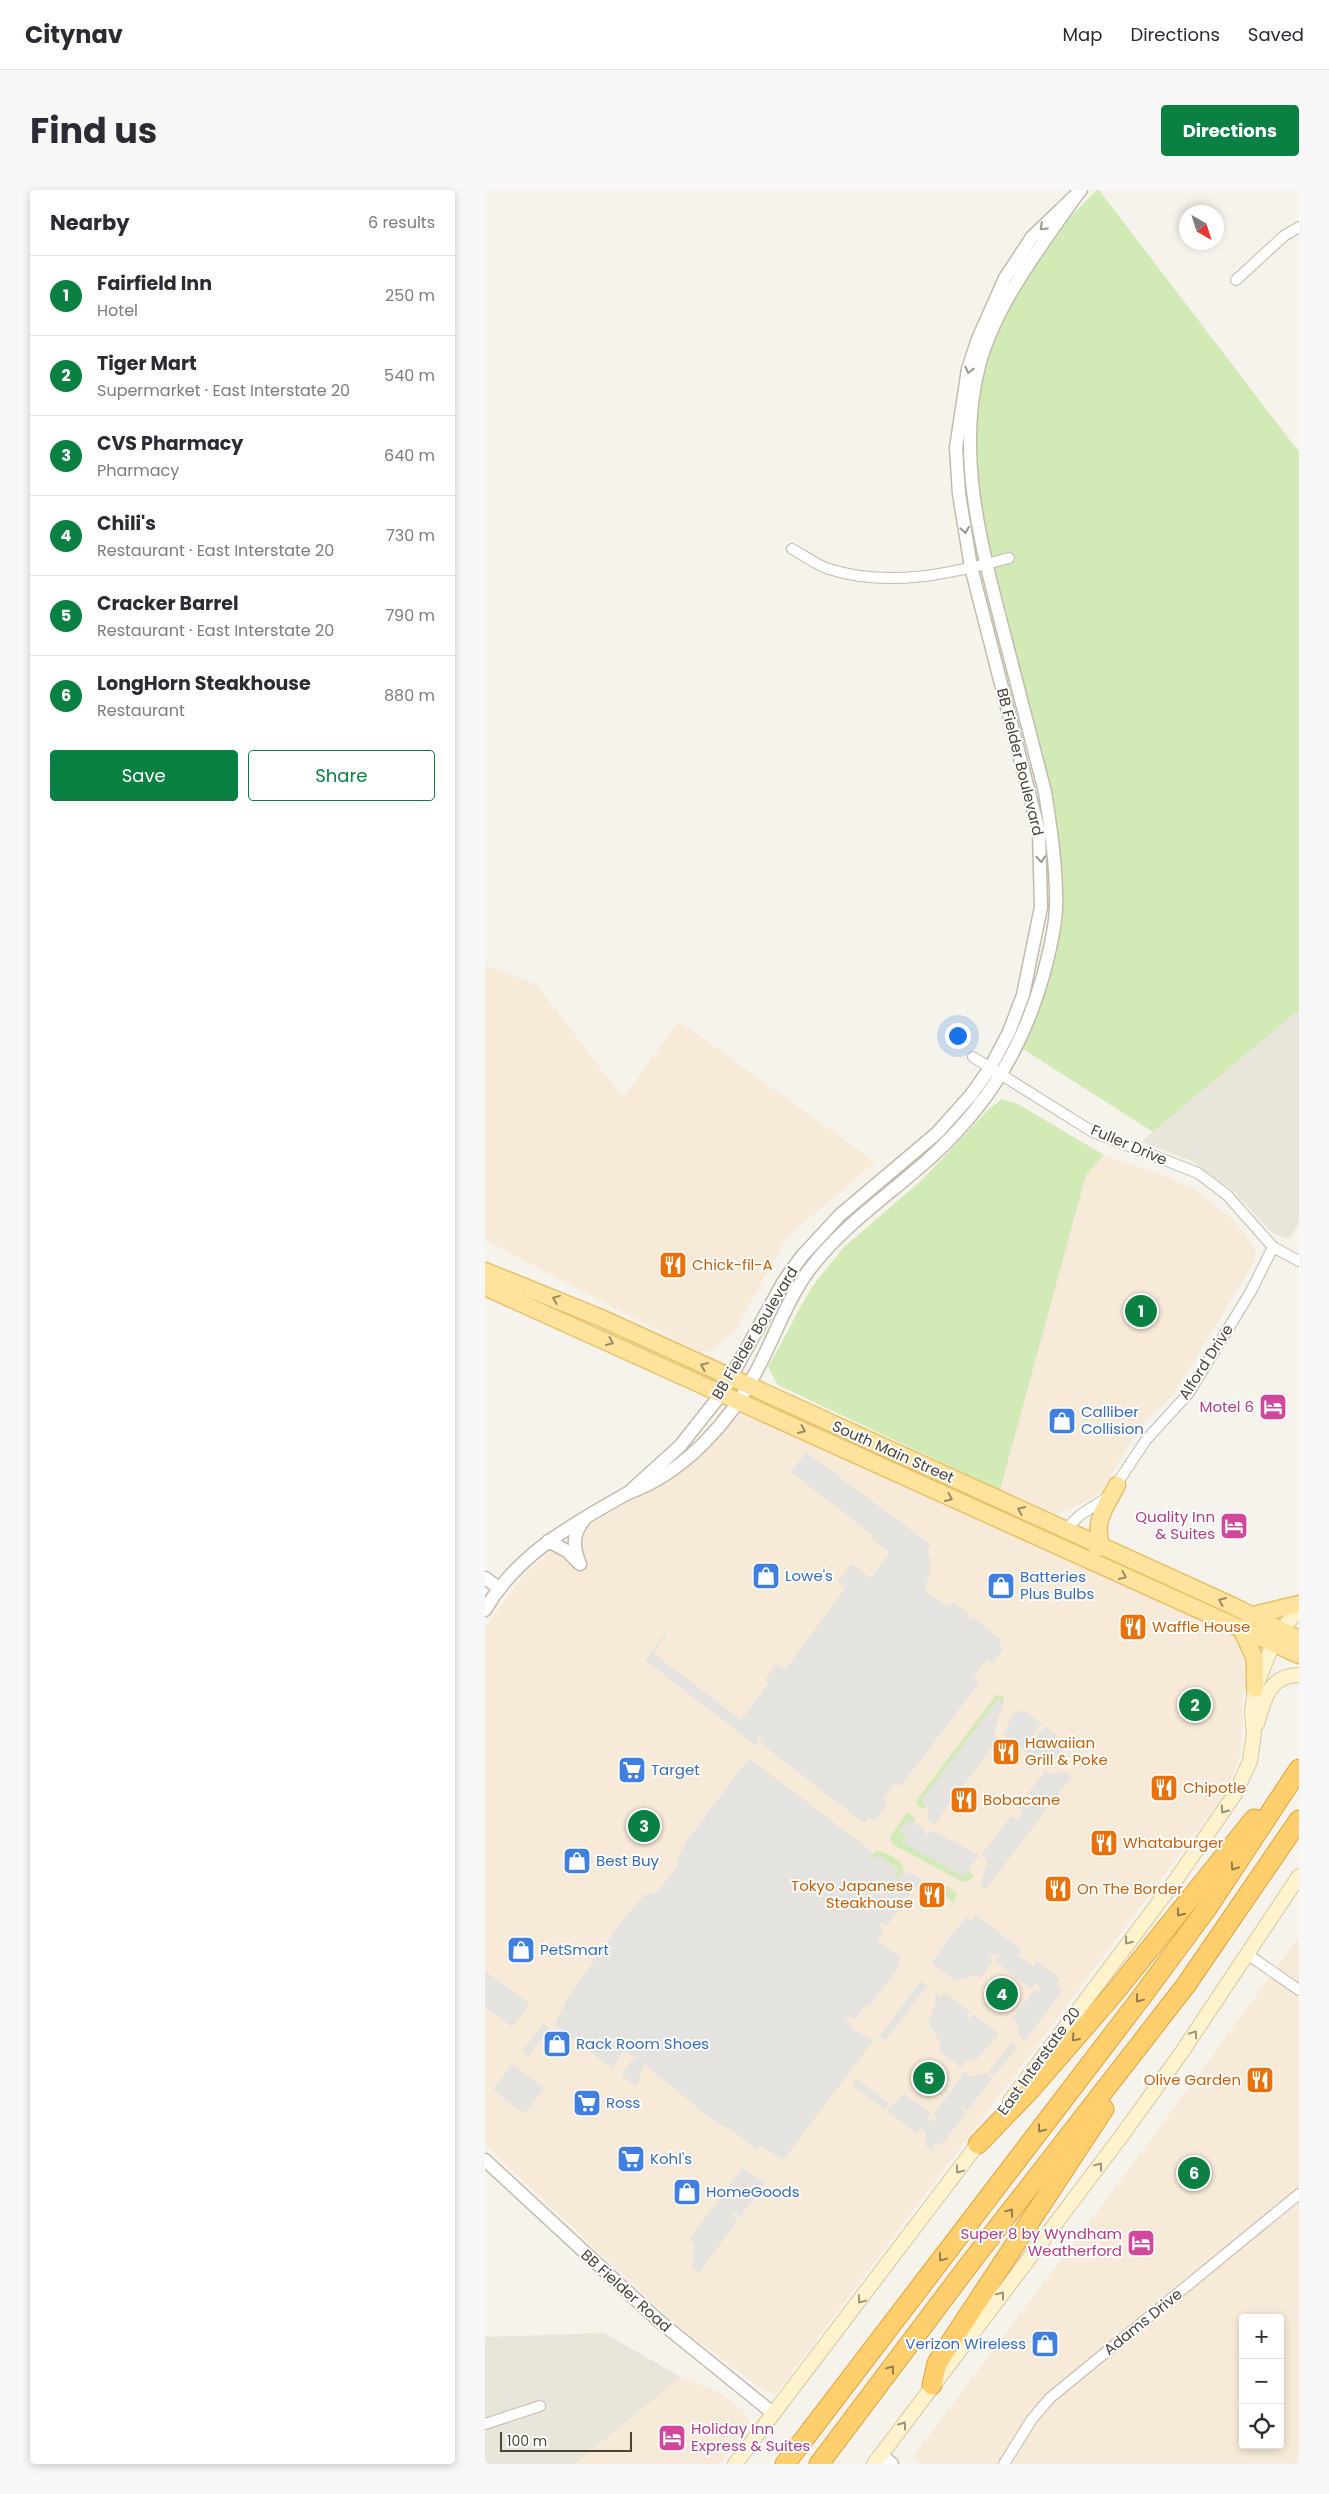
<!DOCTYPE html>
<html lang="en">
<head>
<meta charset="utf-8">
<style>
	:root { --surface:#fff; --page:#f7f7f7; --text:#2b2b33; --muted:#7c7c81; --line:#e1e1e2; --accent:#0b8043 }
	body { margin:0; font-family:Poppins,sans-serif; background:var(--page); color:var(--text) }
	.controls { position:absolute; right:15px; bottom:15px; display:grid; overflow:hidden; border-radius:5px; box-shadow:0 2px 8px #0003 }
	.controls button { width:45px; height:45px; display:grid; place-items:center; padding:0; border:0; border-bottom:1px solid var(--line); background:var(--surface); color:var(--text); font:25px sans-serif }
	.compass { position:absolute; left:694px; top:15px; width:45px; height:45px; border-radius:50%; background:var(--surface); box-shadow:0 2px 8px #0003; rotate:141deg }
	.scale { position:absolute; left:15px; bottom:12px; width:132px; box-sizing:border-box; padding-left:5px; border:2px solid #4b4439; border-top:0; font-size:14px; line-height:18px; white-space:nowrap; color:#4b4439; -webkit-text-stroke:4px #fff; paint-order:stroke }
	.you { position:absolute; left:472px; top:845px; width:18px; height:18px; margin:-12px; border:4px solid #fff; border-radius:50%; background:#1a73e8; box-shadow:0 0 0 8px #1a73e833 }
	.badge { display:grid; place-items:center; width:32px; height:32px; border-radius:50%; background:var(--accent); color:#fff; font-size:16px; font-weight:700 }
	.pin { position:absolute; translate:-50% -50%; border:2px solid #fff; box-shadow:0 1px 5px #0006 }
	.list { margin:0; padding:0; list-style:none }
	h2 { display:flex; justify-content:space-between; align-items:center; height:65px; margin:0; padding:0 20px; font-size:21px }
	h2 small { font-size:16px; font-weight:400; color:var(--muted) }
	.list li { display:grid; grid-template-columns:32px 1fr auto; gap:15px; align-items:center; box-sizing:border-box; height:80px; padding:0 20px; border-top:1px solid var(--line) }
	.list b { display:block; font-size:19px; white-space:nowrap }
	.list p { margin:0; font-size:16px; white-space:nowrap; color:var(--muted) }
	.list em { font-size:16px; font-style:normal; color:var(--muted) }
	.actions { display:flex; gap:10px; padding:15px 20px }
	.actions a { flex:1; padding:11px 0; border:1px solid var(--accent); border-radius:5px; text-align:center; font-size:18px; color:var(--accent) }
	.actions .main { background:var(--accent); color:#fff }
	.icon { flex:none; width:28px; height:28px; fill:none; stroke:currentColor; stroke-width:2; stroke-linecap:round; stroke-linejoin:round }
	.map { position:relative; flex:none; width:814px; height:2274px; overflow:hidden; border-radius:5px }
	header { display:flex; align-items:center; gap:30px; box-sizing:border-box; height:70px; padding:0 25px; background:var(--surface); border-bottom:1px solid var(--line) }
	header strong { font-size:24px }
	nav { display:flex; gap:28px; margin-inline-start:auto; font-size:18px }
	.intro { display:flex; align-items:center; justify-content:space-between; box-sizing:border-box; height:120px; padding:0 30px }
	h1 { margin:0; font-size:35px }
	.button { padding:12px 22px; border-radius:5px; background:var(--accent); color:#fff; font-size:18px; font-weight:700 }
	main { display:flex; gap:30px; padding:0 30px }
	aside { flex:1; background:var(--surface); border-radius:5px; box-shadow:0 2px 8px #0003 }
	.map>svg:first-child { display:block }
	.residential { fill:#eae5da }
	.commercial { fill:#f7ead8; fill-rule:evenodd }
	.green { fill:#d2eab5 }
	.parking { fill:#e5e3e0 }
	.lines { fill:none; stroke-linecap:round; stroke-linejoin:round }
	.minor-casing { stroke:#c2bbae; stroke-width:12 }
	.tertiary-casing { stroke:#c2bbae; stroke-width:15 }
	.secondary-casing { stroke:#d6c79b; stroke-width:16 }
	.primary-casing { stroke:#e6c16a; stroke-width:19 }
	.motorway-casing { stroke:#e0a43c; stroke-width:21 }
	.minor { stroke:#fff; stroke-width:10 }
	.tertiary { stroke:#fff; stroke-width:12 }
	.secondary { stroke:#fff3cd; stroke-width:14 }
	.primary { stroke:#ffe39c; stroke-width:16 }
	.motorway { stroke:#ffcf6e; stroke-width:19 }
	.oneway { stroke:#9c9892 }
	.oneway2 { stroke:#9c8c66 }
	.oneway3 { stroke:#9c937c }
	.oneway4 { stroke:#937c4e }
	.labels { text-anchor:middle; stroke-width:4; stroke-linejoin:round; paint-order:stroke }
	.street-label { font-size:15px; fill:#4b4439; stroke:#fff }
	.food-label { font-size:15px; fill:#c56008; stroke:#fff; text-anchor:start }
	.hotel-label { font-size:15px; fill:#b23c85; stroke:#fff; text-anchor:end }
	.shop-label { font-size:15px; fill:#366cbe; stroke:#fff; text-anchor:start }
</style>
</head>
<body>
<header>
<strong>Citynav</strong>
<nav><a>Map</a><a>Directions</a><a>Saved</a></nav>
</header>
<div class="intro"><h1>Find us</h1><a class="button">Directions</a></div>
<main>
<aside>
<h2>Nearby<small>6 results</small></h2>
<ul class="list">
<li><span class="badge">1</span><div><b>Fairfield Inn</b><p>Hotel</p></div><em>250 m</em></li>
<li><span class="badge">2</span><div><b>Tiger Mart</b><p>Supermarket · East Interstate 20</p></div><em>540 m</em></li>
<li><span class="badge">3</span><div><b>CVS Pharmacy</b><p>Pharmacy</p></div><em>640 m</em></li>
<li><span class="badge">4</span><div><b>Chili's</b><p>Restaurant · East Interstate 20</p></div><em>730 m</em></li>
<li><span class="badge">5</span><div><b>Cracker Barrel</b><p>Restaurant · East Interstate 20</p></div><em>790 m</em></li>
<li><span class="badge">6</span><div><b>LongHorn Steakhouse</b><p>Restaurant</p></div><em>880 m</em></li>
</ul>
<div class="actions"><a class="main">Save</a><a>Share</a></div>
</aside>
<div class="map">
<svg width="814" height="2274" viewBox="0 0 814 2274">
	<rect width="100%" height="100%" fill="#f6f3ec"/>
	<g class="residential">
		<polygon points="814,820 814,1033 804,1049 787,1043 748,1001 707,971 656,952"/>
		<polygon points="119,2143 196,2187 90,2274 0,2274 0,2147"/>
	</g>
	<g class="commercial">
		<polygon points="0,775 52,795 138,908 194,831 390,972 301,1048 251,1139 228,1160 214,1162 0,1050"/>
		<polygon points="619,965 678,985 711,1000 750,1032 771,1060 770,1070 689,1204 652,1240 617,1301 603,1311 570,1325 515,1300 601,985"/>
		<polygon points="268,1225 355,1263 381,1280 750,1446 757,1452 763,1464 758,1507 757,1558 746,1592 737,1608 291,2204 279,2201 187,2131 0,1955 0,1438 37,1387 63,1364 100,1338 187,1286 247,1229 256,1226"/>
		<path d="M 814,1747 L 814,2274 L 435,2274 L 428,2267 L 673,1940 ZM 758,2128 L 795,2128 L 795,2255 L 758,2255 Z"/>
		<polygon points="196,2187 232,2201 258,2220 265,2232 234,2274 90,2274"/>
	</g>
	<g class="green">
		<polygon points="612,0 614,0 814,262 814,820 668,942 538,859 553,822 564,783 576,683 499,348 488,241 497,187 513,136 526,108 572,40"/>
		<polygon points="517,909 533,914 619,965 601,985 515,1300 293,1195 283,1177 326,1098 359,1057 438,989 503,920"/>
		<polygon points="511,1505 519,1507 518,1514 513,1510 437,1611 442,1616 438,1619 432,1615 431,1611"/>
		<polygon points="423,1622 431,1629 428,1633 479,1686 483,1679 488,1686 485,1691 478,1692 407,1654 405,1647"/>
		<path d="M 391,1661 C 400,1661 417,1670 419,1679 L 413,1688 L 409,1686 L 414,1680 L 394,1665 L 389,1671 L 386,1667 Z"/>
		<polygon points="455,1692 472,1703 469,1713 450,1699"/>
	</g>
	<g class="parking">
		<polygon points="321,1262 446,1355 442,1361 445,1367 445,1383 439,1399 462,1417 468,1412 485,1425 482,1432 488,1427 517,1450 513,1455 518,1459 507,1474 502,1469 489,1486 494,1493 416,1596 409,1594 398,1608 402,1614 390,1631 384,1627 379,1633 274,1552 277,1547 273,1545 272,1548 273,1557 160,1470 181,1443 182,1444 168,1463 256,1530 284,1494 280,1490 291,1474 300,1480 360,1398 353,1392 366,1374 386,1388 405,1362 386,1348 388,1345 306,1282"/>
		<polygon points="513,1509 518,1514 509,1543 514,1548 449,1635 443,1630 442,1616 436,1611"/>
		<polygon points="536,1519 557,1534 548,1545 551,1547 560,1536 580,1552 574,1565 561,1577 518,1544 522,1539 525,1528 529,1522 532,1524"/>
		<polygon points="264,1568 389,1663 386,1668 388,1671 394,1665 414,1680 410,1685 412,1688 418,1681 430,1685 437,1689 417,1715 412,1711 408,1715 414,1720 402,1735 396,1732 395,1735 398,1741 392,1750 416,1768 412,1773 415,1776 384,1816 381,1815 369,1830 364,1826 360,1829 366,1834 364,1837 389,1850 299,1969 274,1956 271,1959 245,1939 233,1934 159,1874 154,1890 150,1896 136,1885 147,1870 151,1869 139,1860 127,1878 69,1835 82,1809 134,1735 159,1705 172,1702 194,1674 191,1671 199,1655"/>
		<polygon points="561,1580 566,1584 581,1582 587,1586 501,1699 496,1695 502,1670 496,1665 526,1626 532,1630 538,1621 532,1617"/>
		<polygon points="423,1629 438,1638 442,1646 446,1640 494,1665 479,1687 418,1653 421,1647 414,1641"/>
		<polygon points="491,1725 537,1760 532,1765 548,1776 552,1771 575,1789 570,1794 578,1800 540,1851 534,1846 532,1832 527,1829 549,1800 554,1804 555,1798 551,1792 546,1799 510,1771 514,1764 503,1766 508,1771 495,1789 490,1785 471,1791 446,1773 481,1727 486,1731"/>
		<polygon points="0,1781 45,1814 27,1837 0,1817"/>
		<polygon points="436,1791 442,1796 400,1851 394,1847"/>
		<polygon points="459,1802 485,1822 481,1827 484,1829 488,1824 514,1844 493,1868 480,1872 476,1878 453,1859 456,1855 443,1831 448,1825 446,1822 450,1817 451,1803 455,1807"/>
		<polygon points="59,1833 65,1838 44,1866 37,1861"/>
		<polygon points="527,1852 533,1857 509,1885 504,1881"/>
		<polygon points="27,1874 59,1898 40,1924 8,1900"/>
		<polygon points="480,1882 486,1887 501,1883 507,1888 483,1920 477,1916 476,1919 481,1922 457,1955 450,1952 448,1961 440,1955 441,1944 436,1937 431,1943 402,1921 420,1904 445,1923 441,1929 448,1931 453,1930 449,1924"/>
		<polygon points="372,1889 404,1913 399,1919 367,1895"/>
		<polygon points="257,1978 281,1993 255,2027 249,2023 247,2025 253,2030 214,2083 207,2078 210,2054 204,2049"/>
	</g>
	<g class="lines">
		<defs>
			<g id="minor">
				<polyline points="751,90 799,46 814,37"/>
				<path d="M 307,359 C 319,365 331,375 344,379 C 403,398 465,384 524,368"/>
				<polyline points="488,867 608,942 713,983 742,1005 788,1057 814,1071"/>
				<polyline points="580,1340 595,1325 623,1307 661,1250 703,1204 765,1103 788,1057"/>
				<polyline points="762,1764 814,1800"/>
				<polyline points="0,2234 55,2216"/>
				<polyline points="519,2274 547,2229 565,2208 814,2004"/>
			</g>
			<g id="tertiary">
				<path d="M 593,3 C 557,55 510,114 494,176 C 471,264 496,355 518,440 C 532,494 546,548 560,602 C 566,640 572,679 571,718 C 570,741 564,764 558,786 C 537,860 502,916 445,968 C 404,1005 358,1035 324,1080 C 302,1110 290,1146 272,1180 C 245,1232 199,1283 143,1303 L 195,1256 L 237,1203 L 299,1091 L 317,1066 L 355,1025 L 452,943 L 486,905 L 505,878 L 524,842 L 538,805 L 556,717 L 554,642 L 486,377 L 474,304 L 471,258 L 483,179 L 493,149 L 520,88 L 547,47 L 593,3 L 596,0"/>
				<polyline points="63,1351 82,1361 93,1372"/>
				<path d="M 95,1374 C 88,1357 87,1344 99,1330"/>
				<polyline points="0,1388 14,1398"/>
				<path d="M 0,1420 C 32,1364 88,1334 143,1303"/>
				<polyline points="0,1970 174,2131 289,2224"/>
				<polyline points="396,2265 407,2274"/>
			</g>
			<g id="secondary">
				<path d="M 772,1534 C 779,1510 784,1485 814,1485"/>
				<polyline points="525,1911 690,1691 750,1604 765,1571 769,1544 767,1522 770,1499 788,1453 796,1440 814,1420"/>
				<polyline points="250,2274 499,1946"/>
				<polyline points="389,2274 635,1948 697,1862 814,1686"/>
			</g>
			<g id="primary">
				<polyline points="0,1081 116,1128 748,1416 814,1449"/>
				<polyline points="0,1097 814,1465"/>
				<path d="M 612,1358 L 617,1357 C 607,1331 621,1317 632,1295"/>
				<polyline points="768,1425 814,1414"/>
				<polyline points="756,1438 770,1469 770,1499"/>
			</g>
			<g id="motorway">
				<polyline points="493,1954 546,1899 630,1802 769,1629"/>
				<polyline points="447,2195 452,2173 619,1919"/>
				<polyline points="300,2274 655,1809 723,1717 814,1579"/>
				<polyline points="334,2274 486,2072 701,1795 814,1630"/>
			</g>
		</defs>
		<use href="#minor" class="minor-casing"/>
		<use href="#tertiary" class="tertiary-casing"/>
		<use href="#secondary" class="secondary-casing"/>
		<use href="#primary" class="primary-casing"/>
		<use href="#motorway" class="motorway-casing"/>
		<use href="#minor" class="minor"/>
		<use href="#tertiary" class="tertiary"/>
		<use href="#secondary" class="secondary"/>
		<use href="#primary" class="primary"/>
		<use href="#motorway" class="motorway"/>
	</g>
	<defs><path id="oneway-chevron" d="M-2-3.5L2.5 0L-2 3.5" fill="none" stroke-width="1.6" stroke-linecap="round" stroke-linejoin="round" transform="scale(1.25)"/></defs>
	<g class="oneway">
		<use href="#oneway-chevron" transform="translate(558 37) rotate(136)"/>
		<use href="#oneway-chevron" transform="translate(484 180) rotate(104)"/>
		<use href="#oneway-chevron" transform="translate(480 340) rotate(81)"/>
		<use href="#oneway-chevron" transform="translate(556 669) rotate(86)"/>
	</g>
	<g class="oneway2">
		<use href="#oneway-chevron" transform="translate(71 1109) rotate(-158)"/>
		<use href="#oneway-chevron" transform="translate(125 1152) rotate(24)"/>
		<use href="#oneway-chevron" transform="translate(219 1176) rotate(-156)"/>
		<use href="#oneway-chevron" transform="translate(317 1240) rotate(25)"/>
		<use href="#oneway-chevron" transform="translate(464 1308) rotate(24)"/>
		<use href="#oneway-chevron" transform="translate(536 1320) rotate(-156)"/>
		<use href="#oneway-chevron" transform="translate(638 1386) rotate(24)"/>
		<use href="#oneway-chevron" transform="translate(737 1411) rotate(-156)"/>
	</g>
	<g class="oneway3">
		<use href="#oneway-chevron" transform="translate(739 1620) rotate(125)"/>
		<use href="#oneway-chevron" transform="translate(643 1751) rotate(128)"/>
		<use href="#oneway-chevron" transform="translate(709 1844) rotate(-56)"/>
		<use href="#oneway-chevron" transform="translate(614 1976) rotate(-53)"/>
		<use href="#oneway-chevron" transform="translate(474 1980) rotate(127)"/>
		<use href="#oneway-chevron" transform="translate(516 2105) rotate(-53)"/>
		<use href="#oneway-chevron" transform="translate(376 2110) rotate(127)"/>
		<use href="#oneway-chevron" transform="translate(418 2235) rotate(-54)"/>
	</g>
	<g class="oneway4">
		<use href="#oneway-chevron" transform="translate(749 1677) rotate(124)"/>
		<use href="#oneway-chevron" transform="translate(695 1723) rotate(128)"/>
		<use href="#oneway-chevron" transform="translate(654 1809) rotate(127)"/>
		<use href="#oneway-chevron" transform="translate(590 1848) rotate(131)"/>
		<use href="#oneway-chevron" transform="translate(556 1939) rotate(127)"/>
		<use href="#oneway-chevron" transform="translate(525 2022) rotate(-53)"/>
		<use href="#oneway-chevron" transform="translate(457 2068) rotate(127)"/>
		<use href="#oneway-chevron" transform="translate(406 2179) rotate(-53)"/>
	</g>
	<defs>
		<symbol id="restaurant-square" viewBox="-11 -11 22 22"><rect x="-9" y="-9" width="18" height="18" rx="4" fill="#e8710a" stroke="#fff"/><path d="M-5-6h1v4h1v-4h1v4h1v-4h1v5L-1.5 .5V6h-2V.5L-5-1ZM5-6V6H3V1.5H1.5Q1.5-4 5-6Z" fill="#fff"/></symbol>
		<symbol id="hotel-square" viewBox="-11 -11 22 22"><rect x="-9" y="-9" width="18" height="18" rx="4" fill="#d1479c" stroke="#fff"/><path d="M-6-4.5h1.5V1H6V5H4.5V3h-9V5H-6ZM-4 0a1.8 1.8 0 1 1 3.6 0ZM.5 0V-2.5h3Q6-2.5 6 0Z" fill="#fff"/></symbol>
		<symbol id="shop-square" viewBox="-11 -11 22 22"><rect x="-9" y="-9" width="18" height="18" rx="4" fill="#3f7fe0" stroke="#fff"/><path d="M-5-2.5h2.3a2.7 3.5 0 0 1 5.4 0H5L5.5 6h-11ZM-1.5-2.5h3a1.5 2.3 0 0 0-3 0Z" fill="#fff"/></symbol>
		<symbol id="supermarket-square" viewBox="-11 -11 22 22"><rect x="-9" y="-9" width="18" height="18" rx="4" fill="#3f7fe0" stroke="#fff"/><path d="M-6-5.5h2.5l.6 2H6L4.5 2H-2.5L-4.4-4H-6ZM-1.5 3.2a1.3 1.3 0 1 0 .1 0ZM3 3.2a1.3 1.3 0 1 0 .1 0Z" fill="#fff"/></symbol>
	</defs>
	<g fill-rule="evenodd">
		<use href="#restaurant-square" x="172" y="1059" width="32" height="32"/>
		<use href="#hotel-square" x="772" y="1201" width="32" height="32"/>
		<use href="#shop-square" x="561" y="1215" width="32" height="32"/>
		<use href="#hotel-square" x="733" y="1320" width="32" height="32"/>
		<use href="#shop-square" x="265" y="1370" width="32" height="32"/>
		<use href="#shop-square" x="500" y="1380" width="32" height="32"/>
		<use href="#restaurant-square" x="632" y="1421" width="32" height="32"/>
		<use href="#restaurant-square" x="505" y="1546" width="32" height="32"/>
		<use href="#supermarket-square" x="131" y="1564" width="32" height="32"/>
		<use href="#restaurant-square" x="663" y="1582" width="32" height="32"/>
		<use href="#restaurant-square" x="463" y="1594" width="32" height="32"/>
		<use href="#restaurant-square" x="603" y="1637" width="32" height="32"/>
		<use href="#shop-square" x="76" y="1655" width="32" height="32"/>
		<use href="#restaurant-square" x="557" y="1683" width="32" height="32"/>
		<use href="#restaurant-square" x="431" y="1689" width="32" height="32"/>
		<use href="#shop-square" x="20" y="1744" width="32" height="32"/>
		<use href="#shop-square" x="56" y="1838" width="32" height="32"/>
		<use href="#restaurant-square" x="759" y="1874" width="32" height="32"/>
		<use href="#supermarket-square" x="86" y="1897" width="32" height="32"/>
		<use href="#supermarket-square" x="130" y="1953" width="32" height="32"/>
		<use href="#shop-square" x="186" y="1986" width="32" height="32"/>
		<use href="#hotel-square" x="640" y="2037" width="32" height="32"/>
		<use href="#shop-square" x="544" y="2138" width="32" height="32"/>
		<use href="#hotel-square" x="171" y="2232" width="32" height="32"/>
	</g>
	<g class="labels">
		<g class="street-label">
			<text transform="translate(535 572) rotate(76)" y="5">BB Fielder Boulevard</text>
			<text transform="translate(644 955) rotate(23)" y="5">Fuller Drive</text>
			<text transform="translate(270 1143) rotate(-59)" y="5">BB Fielder Boulevard</text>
			<text transform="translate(721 1172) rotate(-57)" y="5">Alford Drive</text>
			<text transform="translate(408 1262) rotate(24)" y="5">South Main Street</text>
			<text transform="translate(554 1871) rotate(-54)" y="5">East Interstate 20</text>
			<text transform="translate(141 2101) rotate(42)" y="5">BB Fielder Road</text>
			<text transform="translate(658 2132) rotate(-39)" y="5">Adams Drive</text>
		</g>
		<g class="food-label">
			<text x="207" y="1080">Chick-fil-A</text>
			<text x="667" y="1442">Waffle House</text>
			<text x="540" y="1558">Hawaiian<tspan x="540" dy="17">Grill &amp; Poke</tspan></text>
			<text x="698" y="1603">Chipotle</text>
			<text x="498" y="1615">Bobacane</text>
			<text x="638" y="1658">Whataburger</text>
			<text x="428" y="1701" text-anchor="end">Tokyo Japanese<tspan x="428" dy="17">Steakhouse</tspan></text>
			<text x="592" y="1704">On The Border</text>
			<text x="756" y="1895" text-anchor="end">Olive Garden</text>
		</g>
		<g class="hotel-label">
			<text x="769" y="1222">Motel 6</text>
			<text x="730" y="1332">Quality Inn<tspan x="730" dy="17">&amp; Suites</tspan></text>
			<text x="637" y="2049">Super 8 by Wyndham<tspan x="637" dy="17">Weatherford</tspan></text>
			<text x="206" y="2244" text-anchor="start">Holiday Inn<tspan x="206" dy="17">Express &amp; Suites</tspan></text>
		</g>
		<g class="shop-label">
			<text x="596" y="1227">Calliber<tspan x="596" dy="17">Collision</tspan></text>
			<text x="300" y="1391">Lowe's</text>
			<text x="535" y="1392">Batteries<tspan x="535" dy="17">Plus Bulbs</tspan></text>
			<text x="166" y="1585">Target</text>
			<text x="111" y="1676">Best Buy</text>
			<text x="55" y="1765">PetSmart</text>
			<text x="91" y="1859">Rack Room Shoes</text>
			<text x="121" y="1918">Ross</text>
			<text x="165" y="1974">Kohl's</text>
			<text x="221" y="2007">HomeGoods</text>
			<text x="541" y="2159" text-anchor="end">Verizon Wireless</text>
		</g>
	</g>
</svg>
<div class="controls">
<button>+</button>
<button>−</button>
<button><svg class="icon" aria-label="locate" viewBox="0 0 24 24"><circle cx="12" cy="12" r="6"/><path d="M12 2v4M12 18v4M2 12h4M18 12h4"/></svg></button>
</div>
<svg class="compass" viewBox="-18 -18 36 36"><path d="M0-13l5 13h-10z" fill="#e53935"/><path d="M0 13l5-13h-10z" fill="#7c7c81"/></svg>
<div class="scale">100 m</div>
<div class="you"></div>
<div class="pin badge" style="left:656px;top:1121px">1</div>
<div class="pin badge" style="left:710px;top:1515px">2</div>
<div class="pin badge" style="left:159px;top:1636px">3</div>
<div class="pin badge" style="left:517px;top:1804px">4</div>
<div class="pin badge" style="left:444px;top:1888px">5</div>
<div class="pin badge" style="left:709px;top:1983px">6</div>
</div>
</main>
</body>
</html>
